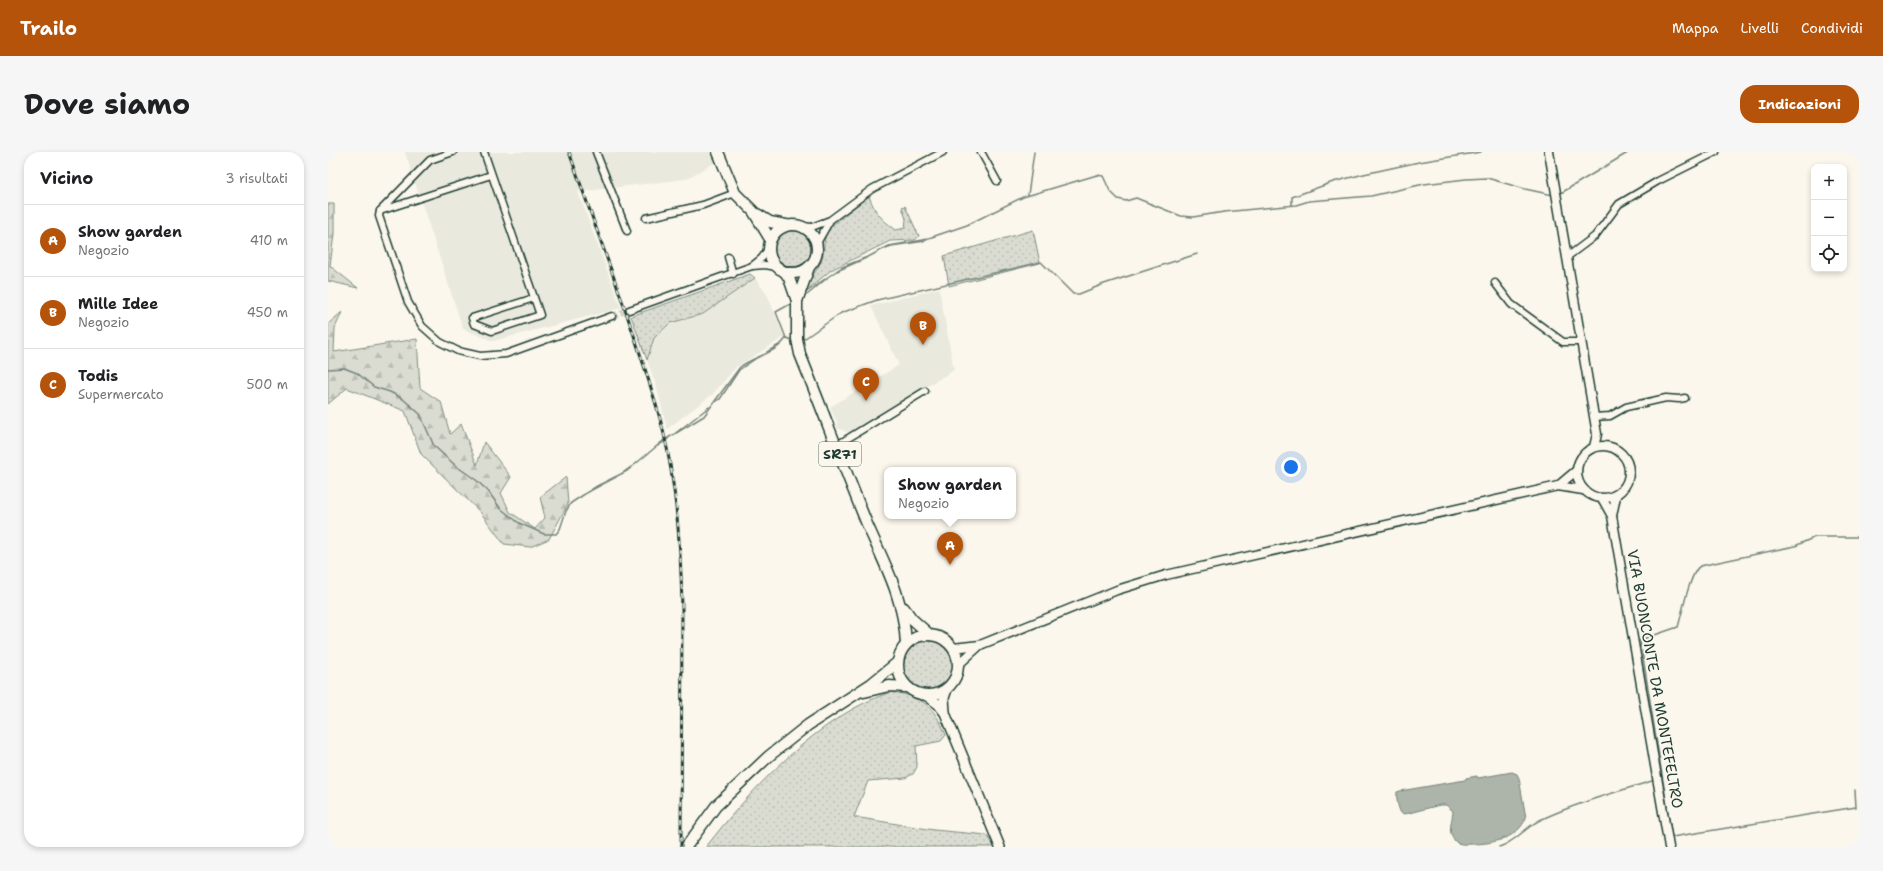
<!DOCTYPE html>
<html lang="it">
<head>
<meta charset="utf-8">
<style>
	:root { --surface:#fff; --page:#f6f6f6; --text:#202124; --muted:#757577; --line:#e0e0e0; --accent:#b45309 }
	body { margin:0; font-family:"Shantell Sans",sans-serif; background:var(--page); color:var(--text) }
	.controls { position:absolute; right:12px; top:12px; display:grid; overflow:hidden; border-radius:8px; box-shadow:0 2px 6px #0003 }
	.controls button { width:36px; height:36px; display:grid; place-items:center; padding:0; border:0; border-bottom:1px solid var(--line); background:var(--surface); color:var(--text); font:20px sans-serif }
	.you { position:absolute; left:963px; top:315px; width:14px; height:14px; margin:-10px; border:3px solid #fff; border-radius:50%; background:#1a73e8; box-shadow:0 0 0 6px #1a73e833 }
	.badge { display:grid; place-items:center; width:26px; height:26px; border-radius:50%; background:var(--accent); color:#fff; font-size:13px; font-weight:700 }
	.pin { position:absolute; translate:-50% -33px; filter:drop-shadow(0 1px 2px #0008) }
	.pin::after { content:''; position:absolute; top:21px; width:14px; height:12px; background:inherit; clip-path:polygon(0 0,100% 0,50% 100%) }
	.popup { position:absolute; left:556px; top:315px; width:132px; height:52px; box-sizing:border-box; display:grid; place-content:center; border-radius:8px; background:var(--surface); filter:drop-shadow(0 1px 3px #0005); font-size:13px; white-space:nowrap; color:var(--muted) }
	.popup b { font-size:15px; color:var(--text) }
	.popup::after { content:''; position:absolute; left:50%; top:100%; margin-left:-8px; border:8px solid transparent; border-top-color:var(--surface) }
	.list { margin:0; padding:0; list-style:none }
	h2 { display:flex; justify-content:space-between; align-items:center; height:52px; margin:0; padding:0 16px; font-size:17px }
	h2 small { font-size:13px; font-weight:400; color:var(--muted) }
	.list li { display:grid; grid-template-columns:26px 1fr auto; gap:12px; align-items:center; box-sizing:border-box; height:72px; padding:0 16px; border-top:1px solid var(--line) }
	.list b { display:block; font-size:15px; white-space:nowrap }
	.list p { margin:0; font-size:13px; white-space:nowrap; color:var(--muted) }
	.list em { font-size:13px; font-style:normal; color:var(--muted) }
	.icon { flex:none; width:22px; height:22px; fill:none; stroke:currentColor; stroke-width:2; stroke-linecap:round; stroke-linejoin:round }
	.map { position:relative; flex:none; width:1531px; height:695px; overflow:hidden; border-radius:16px }
	header { display:flex; align-items:center; gap:24px; box-sizing:border-box; height:56px; padding:0 20px; background:var(--accent); color:#fff }
	header strong { font-size:19px }
	nav { display:flex; gap:22px; margin-inline-start:auto; font-size:14px }
	.intro { display:flex; align-items:center; justify-content:space-between; box-sizing:border-box; height:96px; padding:0 24px }
	h1 { margin:0; font-size:28px }
	.button { padding:10px 18px; border-radius:16px; background:var(--accent); color:#fff; font-size:14px; font-weight:700 }
	main { display:flex; gap:24px; padding:0 24px }
	aside { flex:1; background:var(--surface); border-radius:16px; box-shadow:0 2px 6px #0003 }
	.map>svg:first-child { display:block }
	.built { fill:#eae9de }
	.grass { fill:url(#grass-dots); stroke:#7d8c82 }
	.forest { fill:url(#forest-firs); stroke:#7d8c82 }
	.water { fill:#adb4aa; stroke:#74847b }
	.lines { fill:none; stroke-linecap:round; stroke-linejoin:round }
	.stream { stroke:#74847b; stroke-width:1.5 }
	.minor-tunnel { stroke:#cfd2c7; stroke-width:6; stroke-dasharray:6 3; stroke-linecap:butt }
	.minor-casing { stroke:#1f3d34; stroke-width:9 }
	.tertiary-casing { stroke:#1f3d34; stroke-width:11 }
	.secondary-casing { stroke:#1f3d34; stroke-width:12 }
	.primary-casing { stroke:#1f3d34; stroke-width:13 }
	.minor { stroke:#fbf7ec; stroke-width:6 }
	.tertiary { stroke:#fbf7ec; stroke-width:8 }
	.secondary { stroke:#fbf7ec; stroke-width:9 }
	.primary { stroke:#fbf7ec; stroke-width:10 }
	.rail-casing { stroke:#1f3d34; stroke-width:3 }
	.rail { stroke:#fbf7ec; stroke-width:1.5; stroke-dasharray:4.5; stroke-linecap:butt }
	.labels { text-anchor:middle; stroke-width:3.5; stroke-linejoin:round; paint-order:stroke }
	.shield { fill:#fbf7ec; stroke:#61756b; stroke-width:1 }
	.shield-label { font-size:14px; font-weight:bold; fill:#1f3d34 }
	.street-label { font-size:15px; fill:#1f3d34; stroke:#fbf7ec }
</style>
</head>
<body>
<header>
<strong>Trailo</strong>
<nav><a>Mappa</a><a>Livelli</a><a>Condividi</a></nav>
</header>
<div class="intro"><h1>Dove siamo</h1><a class="button">Indicazioni</a></div>
<main>
<aside>
<h2>Vicino<small>3 risultati</small></h2>
<ul class="list">
<li><span class="badge">A</span><div><b>Show garden</b><p>Negozio</p></div><em>410 m</em></li>
<li><span class="badge">B</span><div><b>Mille Idee</b><p>Negozio</p></div><em>450 m</em></li>
<li><span class="badge">C</span><div><b>Todis</b><p>Supermercato</p></div><em>500 m</em></li>
</ul>
</aside>
<div class="map">
<svg width="1531" height="695" viewBox="0 0 1531 695">
	<defs>
		<pattern id="grass-dots" width="8" height="8" patternUnits="userSpaceOnUse"><rect width="8" height="8" fill="#dbdcd1"/><path d="M2 2h.1M6 6h.1" fill="none" stroke="#bcbeb4" stroke-width="1.8" stroke-linecap="round"/></pattern>
		<pattern id="forest-firs" width="22" height="20" patternUnits="userSpaceOnUse"><rect width="22" height="20" fill="#dbdcd1"/><path d="M5 1l3.5 6h-7zM16 11l3.5 6h-7z" fill="#bcbeb4"/></pattern>
	</defs>
	<rect width="100%" height="100%" fill="#fbf7ec"/>
	<filter id="ink" filterUnits="userSpaceOnUse"><feTurbulence type="fractalNoise" baseFrequency=".025" numOctaves="2"/><feDisplacementMap in="SourceGraphic" scale="8" xChannelSelector="R" yChannelSelector="G"/><feConvolveMatrix kernelMatrix="1 2 1 2 8 2 1 2 1" color-interpolation-filters="sRGB"/></filter>
	<g filter="url(#ink)">
		<g class="built">
			<polygon points="77,0 383,0 388,10 358,27 250,40 293,156 165,189 135,177"/>
			<polygon points="427,126 440,144 456,185 408,215 385,242 339,277 329,236 319,208 326,186 342,171 375,162"/>
			<polygon points="611,136 626,218 522,281 509,276 509,271 502,255 571,213 543,154"/>
		</g>
		<g class="grass">
			<path d="M 541,44 C 547,61 553,67 568,78 L 577,76 L 578,67 L 574,55 L 577,54 L 591,84 L 587,88 L 562,89 L 503,118 L 478,139 C 481,126 490,118 494,107 C 498,94 493,87 503,74 Z"/>
			<polygon points="705,78 712,111 621,134 616,104"/>
			<circle cx="465" cy="97" r="18"/>
			<polygon points="422,122 427,126 375,162 342,171 326,186 319,208 303,164"/>
			<circle cx="600" cy="514" r="26"/>
			<path d="M 564,540 C 594,544 606,554 618,583 L 613,589 L 588,594 L 589,615 L 585,622 L 577,626 L 540,629 L 526,665 L 606,678 L 659,683 L 667,695 L 378,695 C 421,639 495,560 564,540 Z"/>
		</g>
		<g class="forest">
			<polygon points="0,52 6,52 6,82 2,114 30,136 0,129"/>
			<polygon points="14,160 7,176 6,200 89,187 92,236 113,250 122,282 133,272 149,313 156,290 183,325 173,341 182,360 207,377 217,366 212,345 238,325 240,352 221,387 202,395 176,392 153,361 93,302 77,259 19,236 0,252 0,172"/>
		</g>
		<path class="water" d="M 1184,620 L 1189,622 L 1191,626 L 1198,666 C 1190,686 1167,691 1148,692 C 1142,692 1135,693 1129,691 C 1118,681 1124,671 1125,659 L 1118,653 L 1112,653 L 1077,662 L 1073,661 C 1070,656 1068,646 1069,640 L 1072,639 L 1137,628 L 1138,626 L 1149,624 L 1150,626 Z"/>
		<g class="lines">
			<g class="stream">
				<polyline points="1233,41 1301,0"/>
				<polyline points="700,43 706,0"/>
				<polyline points="964,53 964,45 1005,30 1036,22 1091,10 1153,0"/>
				<polyline points="556,97 563,94 597,89"/>
				<polyline points="509,119 538,106"/>
				<polyline points="477,141 514,115 542,104 561,94 595,88 639,73 695,45 769,23 775,24 782,39 790,47 798,49 808,46 853,64 865,65 896,60 968,53 981,49 1043,44 1096,32 1138,27 1159,26 1197,37 1225,43"/>
				<polyline points="479,143 499,126"/>
				<polyline points="458,186 448,160 466,150"/>
				<polyline points="458,186 465,188"/>
				<polyline points="473,189 513,161 549,148 713,110 745,142 751,142 776,132 869,102"/>
				<polyline points="439,200 451,193"/>
				<path d="M 0,217 L 16,216 L 29,221 L 46,235 L 62,240 L 75,247 L 92,262 L 106,294 L 128,314 L 148,328 L 160,339 L 172,356 L 191,371 L 216,382 L 228,382 L 232,377 L 238,359 L 243,351 L 269,334 L 299,319 L 335,289 L 376,264 L 412,215 C 426,204 448,202 458,186"/>
				<polyline points="387,250 392,247 411,218 427,207"/>
				<polyline points="349,280 381,255"/>
				<polyline points="330,294 340,287"/>
				<polyline points="296,320 303,315"/>
				<polyline points="258,341 288,325"/>
				<path d="M 1313,495 L 1312,488 L 1350,475 C 1354,462 1362,420 1372,414 L 1467,394 L 1487,385 L 1531,385"/>
				<polyline points="1314,499 1344,685 1528,655 1527,638"/>
				<path d="M 1171,695 C 1188,690 1198,674 1214,667 C 1251,650 1289,640 1327,628"/>
			</g>
			<polyline class="minor-tunnel" points="284,164 301,158"/>
			<defs>
				<g id="minor">
					<polyline points="156,0 212,163 164,179 146,172 144,166 206,146"/>
					<polyline points="268,0 299,79"/>
					<polyline points="653,0 669,29"/>
					<polyline points="53,58 102,8 125,0"/>
					<polyline points="52,59 51,64 80,150 94,174 112,190 130,199 152,204 178,202 284,164"/>
					<polyline points="52,59 163,23"/>
					<polyline points="318,66 375,53 407,41"/>
					<polyline points="474,74 484,75 502,68 544,37 615,0"/>
					<polyline points="489,91 501,70"/>
					<polyline points="400,105 405,122"/>
					<polyline points="1239,105 1267,84 1291,52 1330,29 1388,0"/>
					<polyline points="424,114 434,106 440,97"/>
					<polyline points="1167,131 1183,152 1235,190 1253,190"/>
					<polyline points="301,158 424,114 437,113 449,115"/>
					<polyline points="1266,265 1282,264 1298,255 1338,246 1351,247 1357,246"/>
					<polyline points="509,293 597,239"/>
				</g>
				<g id="tertiary">
					<polyline points="1221,0 1269,282 1266,295"/>
					<circle cx="1275" cy="320" r="26"/>
					<polyline points="1230,334 1249,318"/>
					<polyline points="1274,346 1284,364 1341,695"/>
					<polyline points="1284,364 1288,344"/>
					<polyline points="625,496 652,493 789,438 838,423 1230,334 1255,338"/>
					<polyline points="630,513 652,493"/>
				</g>
				<g id="secondary">
					<polyline points="599,544 610,552 617,561 672,695"/>
					<polyline points="617,560 616,546 619,537"/>
				</g>
				<g id="primary">
					<polyline points="390,0 407,41 425,59 442,87"/>
					<polyline points="429,62 442,70 458,73"/>
					<circle cx="465" cy="97" r="24"/>
					<path d="M 481,115 L 469,149 L 469,187 L 472,202 C 495,259 516,316 539,372 C 557,413 576,446 578,492"/>
					<polyline points="457,120 461,126 469,149"/>
					<polyline points="576,456 584,467 602,483"/>
					<circle cx="600" cy="513" r="30"/>
					<polyline points="536,540 561,534 578,535"/>
					<polyline points="358,695 388,654 441,604 480,573 543,532 570,510"/>
				</g>
			</defs>
			<use href="#minor" class="minor-casing"/>
			<use href="#tertiary" class="tertiary-casing"/>
			<use href="#secondary" class="secondary-casing"/>
			<use href="#primary" class="primary-casing"/>
			<use href="#minor" class="minor"/>
			<use href="#tertiary" class="tertiary"/>
			<use href="#secondary" class="secondary"/>
			<use href="#primary" class="primary"/>
			<defs>
				<path id="rail" d="M 241,0 C 258,47 274,93 291,140 C 307,186 323,231 335,278 C 349,336 353,396 354,456 L 353,695"/>
			</defs>
			<use href="#rail" class="rail-casing"/>
			<use href="#rail" class="rail"/>
		</g>
	</g>
	<g class="labels">
		<rect class="shield" x="491" y="290" width="42" height="24" rx="3"/>
		<g class="shield-label">
			<text x="512" y="307">SR71</text>
		</g>
		<g class="street-label">
			<text transform="translate(1327 527) rotate(80)" y="5">VIA BUONCONTE DA MONTEFELTRO</text>
		</g>
	</g>
</svg>
<div class="controls">
<button>+</button>
<button>−</button>
<button><svg class="icon" aria-label="locate" viewBox="0 0 24 24"><circle cx="12" cy="12" r="6"/><path d="M12 2v4M12 18v4M2 12h4M18 12h4"/></svg></button>
</div>
<div class="you"></div>
<div class="pin badge" style="left:622px;top:413px">A</div>
<div class="popup"><b>Show garden</b>Negozio</div>
<div class="pin badge" style="left:595px;top:193px">B</div>
<div class="pin badge" style="left:538px;top:249px">C</div>
</div>
</main>
</body>
</html>
